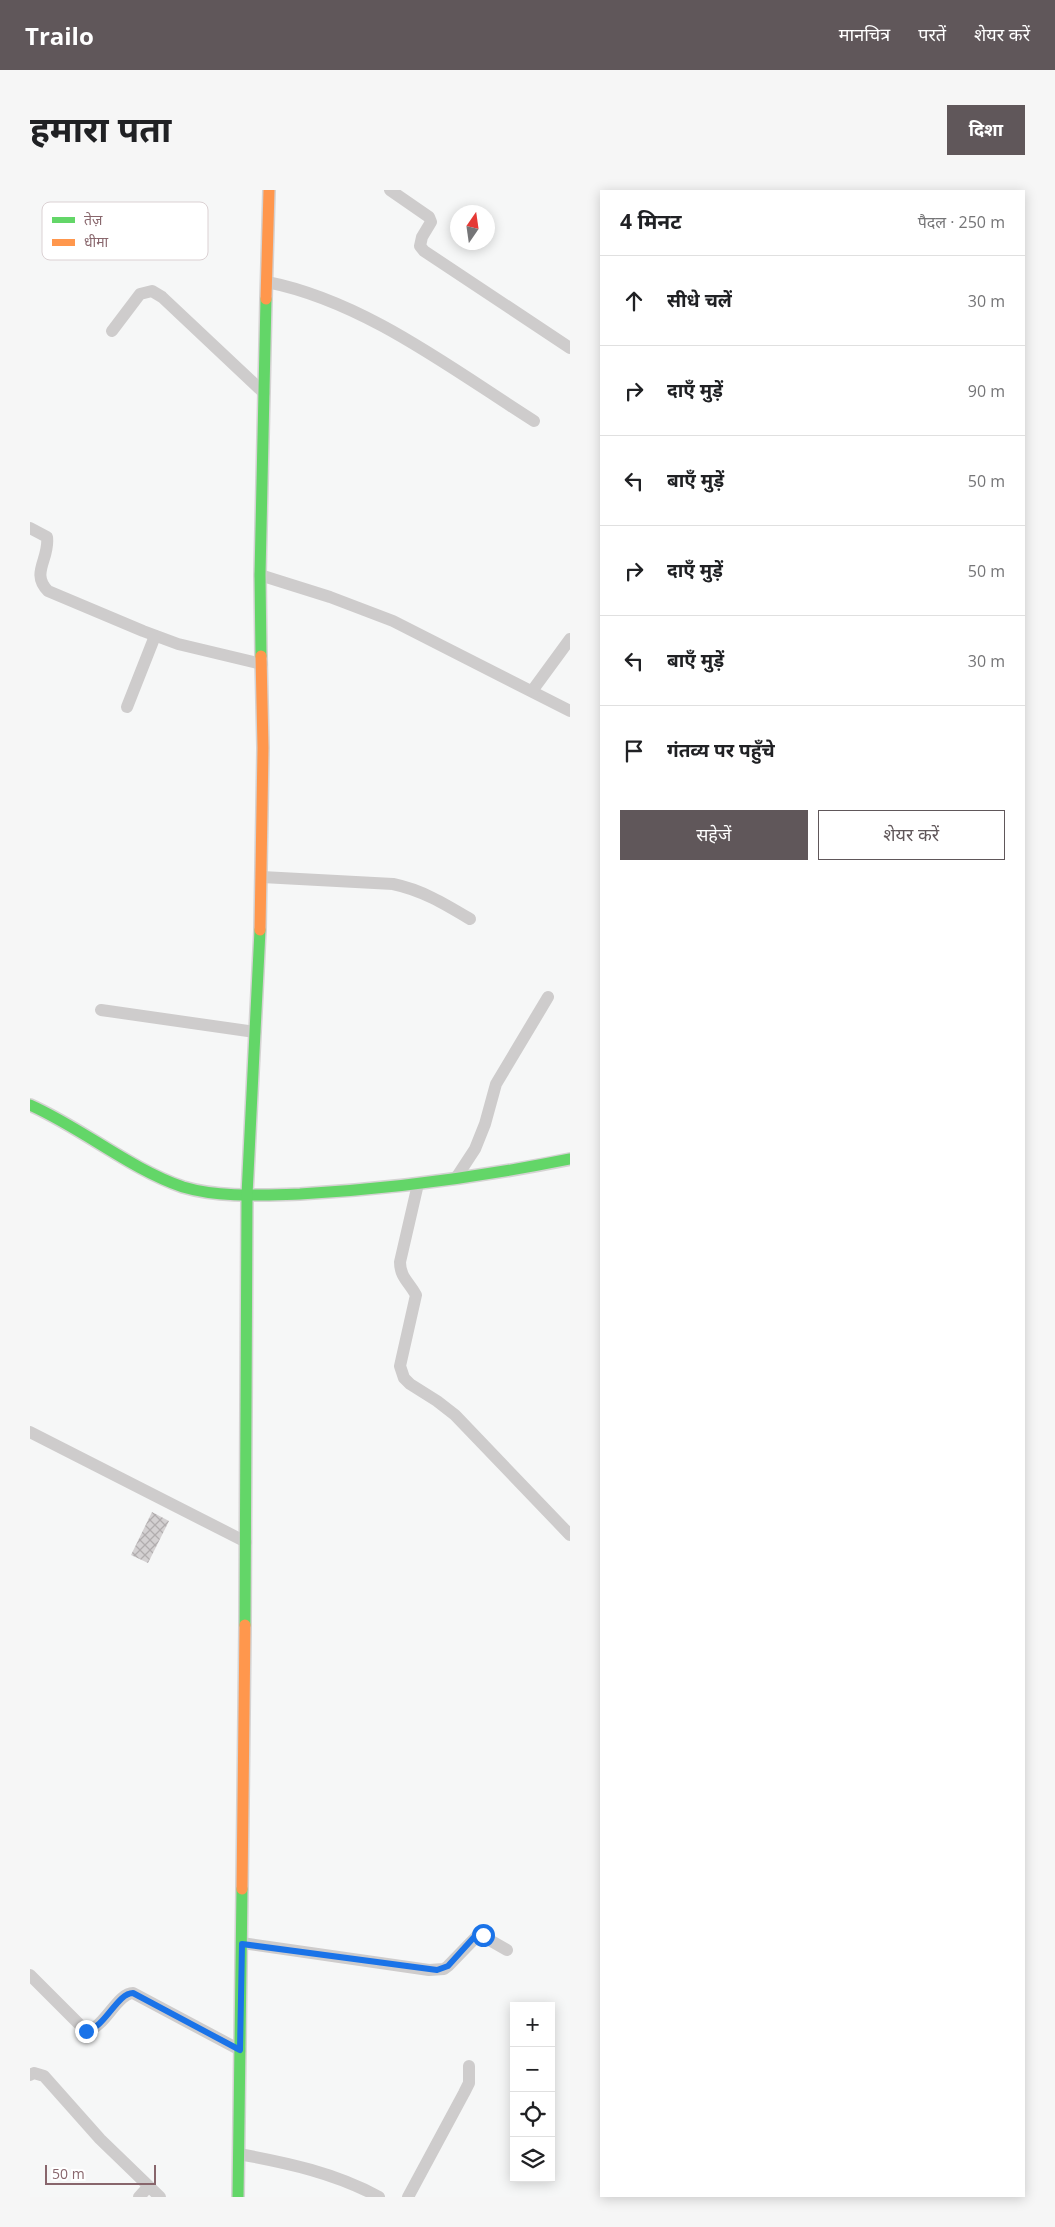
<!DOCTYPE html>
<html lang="hi">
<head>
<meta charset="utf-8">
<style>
	:root { --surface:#fff; --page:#f6f6f6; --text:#202124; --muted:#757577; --line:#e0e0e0; --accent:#60575a }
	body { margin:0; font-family:"Open Sans","Noto Sans Devanagari",sans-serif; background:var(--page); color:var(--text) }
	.controls { position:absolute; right:15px; bottom:15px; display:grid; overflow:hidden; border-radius:0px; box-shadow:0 2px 12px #0003 }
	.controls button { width:45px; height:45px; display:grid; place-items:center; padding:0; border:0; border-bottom:1px solid var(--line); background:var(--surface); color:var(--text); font:25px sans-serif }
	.compass { position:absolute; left:420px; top:15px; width:45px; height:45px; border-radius:50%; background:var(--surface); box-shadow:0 2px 12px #0003; rotate:13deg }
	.scale { position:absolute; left:15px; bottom:12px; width:111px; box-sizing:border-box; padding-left:5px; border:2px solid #88666c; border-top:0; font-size:14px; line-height:18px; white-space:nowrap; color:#88666c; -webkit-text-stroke:4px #fff; paint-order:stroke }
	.stop { position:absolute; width:15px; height:15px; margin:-11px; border:4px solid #1a73e8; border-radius:50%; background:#fff }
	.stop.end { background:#1a73e8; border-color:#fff; box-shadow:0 1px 5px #0008 }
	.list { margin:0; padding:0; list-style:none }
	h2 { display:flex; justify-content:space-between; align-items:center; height:65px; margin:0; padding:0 20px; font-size:21px }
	h2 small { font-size:16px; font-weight:400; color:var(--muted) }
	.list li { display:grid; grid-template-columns:32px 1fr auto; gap:15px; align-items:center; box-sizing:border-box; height:90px; padding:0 20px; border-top:1px solid var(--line) }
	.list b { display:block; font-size:19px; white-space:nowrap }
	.list em { font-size:16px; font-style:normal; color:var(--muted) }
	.actions { display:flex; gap:10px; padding:15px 20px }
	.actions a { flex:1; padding:11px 0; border:1px solid var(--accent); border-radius:0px; text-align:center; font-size:18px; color:var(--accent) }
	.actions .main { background:var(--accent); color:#fff }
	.icon { flex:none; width:28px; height:28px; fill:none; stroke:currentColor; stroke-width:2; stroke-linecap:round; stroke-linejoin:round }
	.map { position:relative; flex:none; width:540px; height:2007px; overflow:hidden; border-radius:0px }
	header { display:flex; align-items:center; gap:30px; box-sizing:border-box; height:70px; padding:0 25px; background:var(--accent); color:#fff }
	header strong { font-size:24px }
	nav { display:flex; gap:28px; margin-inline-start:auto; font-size:18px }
	.intro { display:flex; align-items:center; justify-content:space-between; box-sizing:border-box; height:120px; padding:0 30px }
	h1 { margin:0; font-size:35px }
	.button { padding:12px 22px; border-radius:0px; background:var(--accent); color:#fff; font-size:18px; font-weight:700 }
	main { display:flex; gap:30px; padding:0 30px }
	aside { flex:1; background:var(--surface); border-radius:0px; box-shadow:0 2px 12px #0003 }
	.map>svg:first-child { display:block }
	.building { fill:url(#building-cross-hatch) }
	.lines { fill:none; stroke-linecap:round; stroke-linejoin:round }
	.fast-casing { stroke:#d5d3d3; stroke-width:14 }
	.slow-casing { stroke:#d5d3d3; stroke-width:14 }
	.street { stroke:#cecccc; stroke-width:12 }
	.fast { stroke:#63d668; stroke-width:11 }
	.slow { stroke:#ff974d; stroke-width:11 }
	.route { stroke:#1a73e8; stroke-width:6 }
	.key { fill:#fff; stroke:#dbd1d3; stroke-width:1 }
	.key-label { font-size:14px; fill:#88666c }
</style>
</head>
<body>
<header>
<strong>Trailo</strong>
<nav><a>मानचित्र</a><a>परतें</a><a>शेयर करें</a></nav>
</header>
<div class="intro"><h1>हमारा पता</h1><a class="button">दिशा</a></div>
<main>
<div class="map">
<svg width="540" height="2007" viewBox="0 0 540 2007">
	<defs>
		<pattern id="building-cross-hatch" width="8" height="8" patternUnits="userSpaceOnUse" patternTransform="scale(1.25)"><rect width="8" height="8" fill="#d3d0d1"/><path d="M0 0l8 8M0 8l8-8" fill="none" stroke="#b1adae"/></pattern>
	</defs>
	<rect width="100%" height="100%" fill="#f6f7f7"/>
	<polygon class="building" points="122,1322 139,1331 118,1373 101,1365"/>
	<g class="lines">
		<defs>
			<g id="fast">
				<polyline points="231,466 230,385 236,109"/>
				<path d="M 0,915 C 52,938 100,979 153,997 C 190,1008 232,1005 270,1004 C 361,999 451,987 540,969"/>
				<polyline points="215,1435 217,1005 230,740"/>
				<polyline points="208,2007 212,1699"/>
			</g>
			<g id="slow">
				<polyline points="236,109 239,0"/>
				<polyline points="230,740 233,558 231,466"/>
				<polyline points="212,1699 215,1435"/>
			</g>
		</defs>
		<use href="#fast" class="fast-casing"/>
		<use href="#slow" class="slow-casing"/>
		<g class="street">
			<polyline points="360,0 399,27 401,32 392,47 390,56 394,61 540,158"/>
			<path d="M 237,92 C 334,111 422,179 504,231"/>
			<polyline points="82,141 110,104 122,101 132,107 234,203"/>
			<path d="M 0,338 L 17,347 C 20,369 0,383 18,401 L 113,441 L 148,454 L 232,474"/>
			<polyline points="230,385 300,407 363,431 540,521"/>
			<polyline points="502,501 540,449"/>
			<polyline points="97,517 125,446"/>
			<path d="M 232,687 L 363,694 C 392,700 415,714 440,729"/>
			<polyline points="71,820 225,842"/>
			<polyline points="426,988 445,959 455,934 466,894 518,807"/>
			<path d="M 388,994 L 370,1072 C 370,1087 379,1092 386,1105 L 370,1176 L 374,1188 L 380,1194 L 407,1211 L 425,1225 L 540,1345"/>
			<polyline points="0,1242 216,1352"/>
			<polyline points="212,1753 399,1780 414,1779 418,1776 449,1744 477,1760"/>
			<path d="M 0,1785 L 56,1841 C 75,1838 87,1803 103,1803 L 210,1860"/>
			<polyline points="0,1885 4,1883 14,1886 70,1949 130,2007"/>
			<path d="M 209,1964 C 258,1973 305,1983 349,2007"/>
			<polyline points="109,2007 118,1997"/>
			<polyline points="378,2007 434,1903 439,1893 439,1876"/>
		</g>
		<use href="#fast" class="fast"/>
		<use href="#slow" class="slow"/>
	</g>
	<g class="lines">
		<path class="route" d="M 56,1841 C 75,1838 87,1803 103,1803 L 210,1860 L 212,1754 L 407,1780 L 418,1776 L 446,1745 L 453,1745"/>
	</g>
	<rect x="12" y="12" width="166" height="58" rx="8" class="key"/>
	<rect x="22" y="27" width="23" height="6" fill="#63d668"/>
	<rect x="22" y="49" width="23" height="7" fill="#ff974d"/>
	<g class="key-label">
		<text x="54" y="35">तेज़</text>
		<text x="54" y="57">धीमा</text>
	</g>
</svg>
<div class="controls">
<button>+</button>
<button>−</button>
<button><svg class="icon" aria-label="locate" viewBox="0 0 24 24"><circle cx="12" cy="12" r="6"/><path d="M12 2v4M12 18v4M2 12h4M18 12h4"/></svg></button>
<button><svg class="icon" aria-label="layers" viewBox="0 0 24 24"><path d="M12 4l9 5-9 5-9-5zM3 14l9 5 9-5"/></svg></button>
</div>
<svg class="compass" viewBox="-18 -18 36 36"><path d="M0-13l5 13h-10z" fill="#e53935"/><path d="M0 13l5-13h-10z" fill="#757577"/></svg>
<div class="scale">50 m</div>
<div class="stop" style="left:453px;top:1745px"></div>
<div class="stop end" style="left:56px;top:1841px"></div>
</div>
<aside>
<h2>4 मिनट<small>पैदल · 250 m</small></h2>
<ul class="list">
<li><svg class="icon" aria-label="ahead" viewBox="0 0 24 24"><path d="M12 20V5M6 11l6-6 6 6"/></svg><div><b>सीधे चलें</b></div><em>30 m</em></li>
<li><svg class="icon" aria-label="right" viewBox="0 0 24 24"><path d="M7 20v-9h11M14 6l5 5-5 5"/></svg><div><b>दाएँ मुड़ें</b></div><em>90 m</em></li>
<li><svg class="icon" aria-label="left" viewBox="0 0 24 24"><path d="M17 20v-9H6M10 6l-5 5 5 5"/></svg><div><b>बाएँ मुड़ें</b></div><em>50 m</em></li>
<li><svg class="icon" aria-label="right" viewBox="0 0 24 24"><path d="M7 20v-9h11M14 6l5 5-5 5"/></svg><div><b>दाएँ मुड़ें</b></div><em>50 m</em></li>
<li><svg class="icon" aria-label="left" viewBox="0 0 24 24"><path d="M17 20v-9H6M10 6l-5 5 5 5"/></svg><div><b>बाएँ मुड़ें</b></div><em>30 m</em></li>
<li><svg class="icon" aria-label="arrive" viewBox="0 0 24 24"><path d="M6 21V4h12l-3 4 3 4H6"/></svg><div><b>गंतव्य पर पहुँचे</b></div></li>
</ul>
<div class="actions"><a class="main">सहेजें</a><a>शेयर करें</a></div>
</aside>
</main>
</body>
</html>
